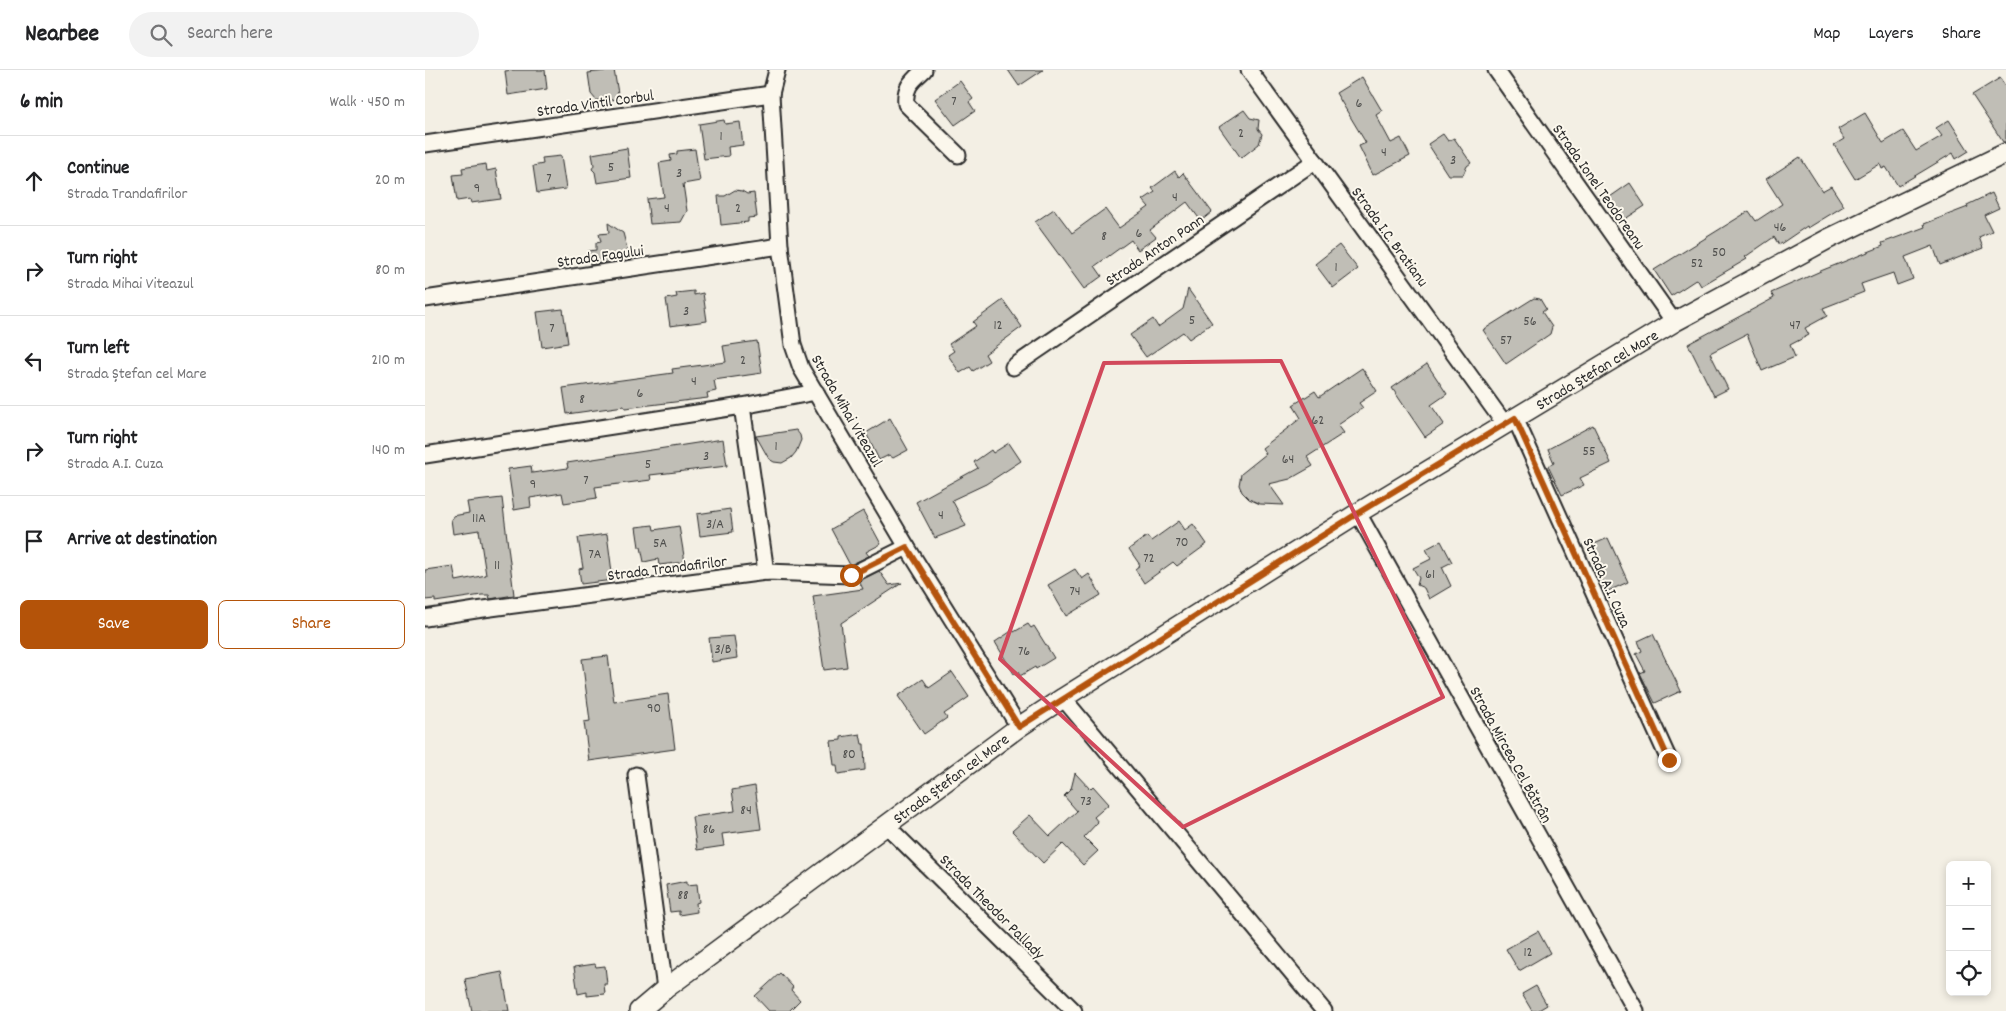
<!DOCTYPE html>
<html lang="en">
<head>
<meta charset="utf-8">
<style>
	:root { --surface:#fff; --page:#f2f2f2; --text:#202124; --muted:#757577; --line:#e0e0e0; --accent:#b45309 }
	body { margin:0; font-family:Dekko,sans-serif; background:var(--page); color:var(--text) }
	.controls { position:absolute; right:15px; bottom:15px; display:grid; overflow:hidden; border-radius:8px; box-shadow:0 2px 8px #0003 }
	.controls button { width:45px; height:45px; display:grid; place-items:center; padding:0; border:0; border-bottom:1px solid var(--line); background:var(--surface); color:var(--text); font:25px sans-serif }
	.stop { position:absolute; width:15px; height:15px; margin:-11px; border:4px solid #b45309; border-radius:50%; background:#fff }
	.stop.end { background:#b45309; border-color:#fff; box-shadow:0 1px 5px #0008 }
	.list { margin:0; padding:0; list-style:none }
	h2 { display:flex; justify-content:space-between; align-items:center; height:65px; margin:0; padding:0 20px; font-size:21px }
	h2 small { font-size:16px; font-weight:400; color:var(--muted) }
	.list li { display:grid; grid-template-columns:32px 1fr auto; gap:15px; align-items:center; box-sizing:border-box; height:90px; padding:0 20px; border-top:1px solid var(--line) }
	.list b { display:block; font-size:19px; white-space:nowrap }
	.list p { margin:0; font-size:16px; white-space:nowrap; color:var(--muted) }
	.list em { font-size:16px; font-style:normal; color:var(--muted) }
	.actions { display:flex; gap:10px; padding:15px 20px }
	.actions a { flex:1; padding:11px 0; border:1px solid var(--accent); border-radius:8px; text-align:center; font-size:18px; color:var(--accent) }
	.actions .main { background:var(--accent); color:#fff }
	.icon { flex:none; width:28px; height:28px; fill:none; stroke:currentColor; stroke-width:2; stroke-linecap:round; stroke-linejoin:round }
	.map { position:relative; flex:none; width:1581px; height:941px; overflow:hidden }
	header { display:flex; align-items:center; gap:30px; box-sizing:border-box; height:70px; padding:0 25px; background:var(--surface); border-bottom:1px solid var(--line) }
	header strong { font-size:24px }
	nav { display:flex; gap:28px; margin-inline-start:auto; font-size:18px }
	.search { width:350px; height:45px; background:var(--page); display:flex; align-items:center; gap:12px; box-sizing:border-box; padding:0 18px; border-radius:28px; color:var(--muted); font-size:19px }
	main { display:flex }
	aside { flex:1; background:var(--surface) }
	.map>svg:first-child { display:block }
	.building { fill:#c0beb6; stroke:#2b2b2b }
	.lines { fill:none; stroke-linecap:round; stroke-linejoin:round }
	.minor-casing { stroke:#2b2b2b; stroke-width:19 }
	.tertiary-casing { stroke:#2b2b2b; stroke-width:22 }
	.minor { stroke:#fbf7ec; stroke-width:15 }
	.tertiary { stroke:#fbf7ec; stroke-width:19 }
	.route { stroke:#b45309; stroke-width:6 }
	.marked { fill:none; stroke:#d1495b; stroke-width:4; stroke-linejoin:round }
	.labels { text-anchor:middle; stroke-width:4; stroke-linejoin:round; paint-order:stroke }
	.number-label { font-size:14px; fill:#50504e }
	.street-label { font-size:16px; fill:#2b2b2b; stroke:#fbf7ec }
</style>
</head>
<body>
<header>
<strong>Nearbee</strong>
<div class="search"><svg class="icon" aria-label="search" viewBox="0 0 24 24"><circle cx="10" cy="10" r="6"/><path d="M15 15l6 6"/></svg>Search here</div>
<nav><a>Map</a><a>Layers</a><a>Share</a></nav>
</header>
<main>
<aside>
<h2>6 min<small>Walk · 450 m</small></h2>
<ul class="list">
<li><svg class="icon" aria-label="ahead" viewBox="0 0 24 24"><path d="M12 20V5M6 11l6-6 6 6"/></svg><div><b>Continue</b><p>Strada Trandafirilor</p></div><em>20 m</em></li>
<li><svg class="icon" aria-label="right" viewBox="0 0 24 24"><path d="M7 20v-9h11M14 6l5 5-5 5"/></svg><div><b>Turn right</b><p>Strada Mihai Viteazul</p></div><em>80 m</em></li>
<li><svg class="icon" aria-label="left" viewBox="0 0 24 24"><path d="M17 20v-9H6M10 6l-5 5 5 5"/></svg><div><b>Turn left</b><p>Strada Ștefan cel Mare</p></div><em>210 m</em></li>
<li><svg class="icon" aria-label="right" viewBox="0 0 24 24"><path d="M7 20v-9h11M14 6l5 5-5 5"/></svg><div><b>Turn right</b><p>Strada A.I. Cuza</p></div><em>140 m</em></li>
<li><svg class="icon" aria-label="arrive" viewBox="0 0 24 24"><path d="M6 21V4h12l-3 4 3 4H6"/></svg><div><b>Arrive at destination</b></div></li>
</ul>
<div class="actions"><a class="main">Save</a><a>Share</a></div>
</aside>
<div class="map">
<svg width="1581" height="941" viewBox="0 0 1581 941">
	<rect width="100%" height="100%" fill="#f3efe4"/>
	<filter id="ink" filterUnits="userSpaceOnUse"><feTurbulence type="fractalNoise" baseFrequency=".02" numOctaves="2"/><feDisplacementMap in="SourceGraphic" scale="10" xChannelSelector="R" yChannelSelector="G"/><feConvolveMatrix kernelMatrix="1 2 1 2 8 2 1 2 1" color-interpolation-filters="sRGB"/></filter>
	<g filter="url(#ink)">
		<g class="building">
			<polygon points="88,0 120,0 122,19 83,25 80,1"/>
			<polygon points="189,0 194,29 177,31 171,30 166,24 163,3"/>
			<polygon points="583,0 618,0 594,16"/>
			<polygon points="937,7 957,41 951,45 966,73 976,68 985,86 948,105 934,76 941,73 911,23"/>
			<polygon points="1575,8 1581,17 1581,72 1578,72 1547,25"/>
			<polygon points="535,11 548,29 544,32 550,41 530,55 510,29"/>
			<polygon points="819,40 825,48 834,50 833,59 837,64 834,74 816,88 794,57"/>
			<polygon points="1440,43 1458,73 1478,61 1491,81 1517,66 1511,58 1524,50 1544,81 1531,89 1528,83 1473,116 1461,97 1457,99 1455,94 1430,109 1409,75 1419,69 1413,59"/>
			<polygon points="299,50 300,54 315,52 318,75 303,77 304,86 279,89 274,54"/>
			<polygon points="1018,64 1023,71 1029,68 1046,93 1042,96 1038,105 1023,105 1003,74"/>
			<polygon points="202,78 206,108 172,113 170,102 167,99 169,95 167,84"/>
			<polygon points="270,79 275,111 258,114 262,141 256,152 225,154 222,129 239,127 234,93 246,91 245,85 252,84 252,81"/>
			<polygon points="136,86 141,119 112,123 108,96 118,94 117,88"/>
			<polygon points="1375,87 1397,121 1406,116 1419,136 1383,158 1382,156 1354,175 1349,167 1320,187 1322,189 1276,216 1272,209 1246,226 1229,200 1324,141 1331,151 1357,134 1341,109"/>
			<polygon points="61,94 62,101 71,99 76,129 46,133 45,129 32,131 28,105 38,104 37,98"/>
			<polygon points="750,101 754,107 758,103 787,142 776,151 762,132 725,160 731,167 713,180 706,170 670,196 677,206 659,219 610,152 629,139 647,163 680,139 694,158 724,137 718,130 730,122 727,118"/>
			<polygon points="1205,113 1220,136 1197,151 1182,129"/>
			<polygon points="310,120 317,121 322,124 329,123 332,147 323,148 323,152 296,155 293,126 300,126"/>
			<polygon points="1567,123 1574,138 1559,145 1567,161 1554,167 1558,178 1515,195 1508,176 1480,187 1488,209 1472,215 1468,203 1436,214 1439,222 1398,238 1402,246 1380,258 1384,265 1365,275 1370,287 1337,301 1322,264 1285,283 1303,319 1289,326 1263,274 1349,228 1346,223 1398,200 1458,176 1457,173 1500,157 1499,154 1543,137 1542,135"/>
			<polygon points="183,153 198,163 204,186 182,189 182,192 165,195 163,181 171,180 171,173 176,172 174,164 184,163"/>
			<polygon points="914,175 933,199 908,218 890,194"/>
			<polygon points="763,219 787,253 764,269 758,262 721,287 705,265 728,249 733,257 758,239"/>
			<polygon points="269,221 269,225 278,223 282,251 245,256 241,229 252,227 251,223"/>
			<polygon points="1109,228 1115,229 1121,239 1117,242 1127,257 1125,264 1081,294 1058,260"/>
			<polygon points="578,230 597,257 560,284 564,291 548,301 545,297 535,303 523,285 529,281 524,274 551,256 548,252"/>
			<polygon points="138,239 143,273 117,277 112,242"/>
			<polygon points="332,271 337,303 289,310 291,321 282,323 283,328 200,338 199,336 142,344 138,318 248,303 247,299 301,292 298,276"/>
			<polygon points="1002,294 1022,324 1006,335 1019,354 1000,367 967,318"/>
			<polygon points="937,298 952,321 934,333 938,338 913,355 919,363 882,387 888,396 865,409 844,414 859,435 835,434 824,429 817,422 814,415 816,404 841,384 837,378 876,348 868,335 890,321 894,327"/>
			<polygon points="465,348 483,380 468,388 464,385 454,390 441,363"/>
			<polygon points="1168,355 1186,393 1155,408 1159,415 1137,425 1123,396 1129,393 1123,379"/>
			<polygon points="371,360 375,365 376,370 371,382 366,388 357,393 349,392 344,389 331,366"/>
			<polygon points="298,369 302,396 225,405 226,410 170,417 172,428 139,433 137,423 105,428 106,437 89,440 83,399 106,396 107,403 143,398 142,393"/>
			<polygon points="584,373 596,391 561,414 527,430 541,456 510,468 491,432 553,398 549,392 566,380 568,383"/>
			<polygon points="77,428 89,525 65,529 64,525 57,525 10,532 10,529 0,530 0,500 28,496 31,511 61,505 54,460 28,464 26,449 28,448 28,446 44,443 42,432"/>
			<polygon points="305,439 308,462 275,466 272,444"/>
			<polygon points="438,441 456,474 441,482 444,486 425,495 406,459"/>
			<polygon points="754,451 760,460 768,454 782,474 752,496 748,492 719,513 710,499 715,495 704,479 722,466 726,471"/>
			<polygon points="228,455 229,460 254,456 260,492 234,495 233,489 219,492 216,477 214,477 211,457"/>
			<polygon points="182,464 188,510 156,514 154,499 158,498 153,468"/>
			<polygon points="1183,468 1203,512 1181,522 1168,492 1173,489 1167,475"/>
			<polygon points="1016,471 1027,492 1017,497 1026,516 1004,529 999,518 992,515 994,508 988,498 1006,489 1001,479"/>
			<polygon points="650,499 657,509 664,504 676,525 641,546 623,515"/>
			<polygon points="454,501 464,515 477,513 416,553 422,597 399,600 388,526 438,519 434,511"/>
			<polygon points="603,554 606,558 609,556 629,588 611,599 610,597 595,606 593,602 589,604 570,572 588,560 589,562"/>
			<polygon points="1228,564 1256,621 1230,633 1215,603 1220,601 1211,584 1217,581 1213,571"/>
			<polygon points="309,566 312,588 287,592 284,568"/>
			<polygon points="183,586 189,632 243,624 250,679 164,691 159,652 165,651 157,589"/>
			<polygon points="527,602 544,627 519,644 522,648 499,664 473,626 498,609 504,618"/>
			<polygon points="435,664 437,674 439,674 440,700 413,704 412,695 409,695 406,671 416,670 416,667"/>
			<polygon points="650,703 665,719 668,716 684,734 669,747 673,752 659,767 673,781 658,795 638,774 618,793 587,761 605,745 625,766 652,741 639,726 646,719"/>
			<polygon points="330,716 336,759 297,764 299,776 272,780 267,747 310,741 307,720"/>
			<polygon points="262,811 262,815 272,814 274,832 271,833 272,842 254,845 254,841 245,842 241,815"/>
			<polygon points="1113,861 1125,883 1094,901 1081,879"/>
			<polygon points="170,894 171,897 180,896 182,914 179,914 180,924 162,926 162,922 153,924 149,897"/>
			<polygon points="77,902 84,941 47,941 40,909"/>
			<polygon points="355,903 368,917 366,920 375,930 364,941 344,941 330,926"/>
			<polygon points="1111,916 1122,935 1112,941 1107,941 1097,924"/>
		</g>
		<g class="lines">
			<defs>
				<g id="minor">
					<polyline points="352,0 346,24 355,176 368,275 376,298 482,477 594,657"/>
					<path d="M 499,0 C 487,11 479,17 481,34 L 533,85"/>
					<polyline points="824,0 1079,353"/>
					<polyline points="1071,0 1249,252"/>
					<polyline points="0,74 346,24"/>
					<polyline points="0,229 355,176"/>
					<polyline points="588,297 890,91"/>
					<polyline points="317,336 341,502"/>
					<polyline points="1090,348 1244,690"/>
					<polyline points="0,385 317,336 391,322"/>
					<polyline points="933,443 1211,941"/>
					<polyline points="0,548 51,540 341,502 426,505 482,477"/>
					<polyline points="638,628 899,941"/>
					<polyline points="211,705 240,919"/>
					<polyline points="462,756 649,941"/>
				</g>
				<g id="tertiary">
					<path id="s1" d="M 214,941 L 240,919 L 594,657 L 638,628 L 933,443 L 1249,252 L 1403,169 L 1581,83"/>
				</g>
			</defs>
			<use href="#minor" class="minor-casing"/>
			<use href="#tertiary" class="tertiary-casing"/>
			<use href="#minor" class="minor"/>
			<use href="#tertiary" class="tertiary"/>
		</g>
	</g>
	<g class="lines" filter="url(#ink)">
		<polyline class="route" points="426,505 482,477 594,657 933,443 1090,348 1244,690"/>
	</g>
	<path class="marked" d="M 856,291 L 1018,627 L 758,757 L 575,589 L 679,293 Z"/>
	<g class="labels">
		<g class="number-label">
			<text x="529" y="35">7</text>
			<text x="934" y="37">6</text>
			<text x="816" y="67">2</text>
			<text x="296" y="70">1</text>
			<text x="959" y="86">4</text>
			<text x="1028" y="94">3</text>
			<text x="186" y="101">5</text>
			<text x="254" y="107">3</text>
			<text x="124" y="112">7</text>
			<text x="52" y="122">9</text>
			<text x="750" y="131">4</text>
			<text x="242" y="142">4</text>
			<text x="313" y="142">2</text>
			<text x="1355" y="161">46</text>
			<text x="714" y="167">6</text>
			<text x="679" y="170">8</text>
			<text x="1294" y="186">50</text>
			<text x="1272" y="197">52</text>
			<text x="911" y="201">1</text>
			<text x="261" y="245">3</text>
			<text x="767" y="254">5</text>
			<text x="1105" y="255">56</text>
			<text x="573" y="259">12</text>
			<text x="1370" y="259">47</text>
			<text x="127" y="262">7</text>
			<text x="1081" y="274">57</text>
			<text x="318" y="294">2</text>
			<text x="269" y="315">4</text>
			<text x="215" y="327">6</text>
			<text x="157" y="333">8</text>
			<text x="893" y="354">62</text>
			<text x="351" y="380">1</text>
			<text x="1164" y="385">55</text>
			<text x="281" y="390">3</text>
			<text x="863" y="393">64</text>
			<text x="223" y="398">5</text>
			<text x="161" y="414">7</text>
			<text x="108" y="418">9</text>
			<text x="516" y="449">4</text>
			<text x="54" y="452">11A</text>
			<text x="290" y="458">3/A</text>
			<text x="757" y="476">70</text>
			<text x="235" y="477">5A</text>
			<text x="170" y="488">7A</text>
			<text x="724" y="492">72</text>
			<text x="72" y="499">11</text>
			<text x="1005" y="508">61</text>
			<text x="650" y="525">74</text>
			<text x="298" y="583">3/B</text>
			<text x="599" y="585">76</text>
			<text x="229" y="642">90</text>
			<text x="424" y="688">80</text>
			<text x="661" y="735">73</text>
			<text x="321" y="744">84</text>
			<text x="284" y="763">86</text>
			<text x="258" y="829">88</text>
			<text x="1103" y="886">12</text>
		</g>
		<g class="street-label">
			<text transform="translate(170 32) rotate(-8)" y="6">Strada Vintil Corbul</text>
			<text transform="translate(1175 116) rotate(55)" y="6">Strada Ionel Teodoreanu</text>
			<text transform="translate(966 166) rotate(54)" y="6">Strada I.C. Bratianu</text>
			<text transform="translate(729 179) rotate(-34)" y="6">Strada Anton Pann</text>
			<text transform="translate(175 185) rotate(-8)" y="6">Strada Fagului</text>
			<text dy="6" stroke="none"><textPath href="#s1" startOffset="1154">Strada Ștefan cel Mare</textPath></text>
			<text transform="translate(423 340) rotate(60)" y="6">Strada Mihai Viteazul</text>
			<text transform="translate(242 497) rotate(-7)" y="6">Strada Trandafirilor</text>
			<text transform="translate(1183 512) rotate(66)" y="6">Strada A.I. Cuza</text>
			<text transform="translate(1087 684) rotate(61)" y="6">Strada Mircea Cel Bătrân</text>
			<text dy="6" stroke="none"><textPath href="#s1" startOffset="389">Strada Ștefan cel Mare</textPath></text>
			<text transform="translate(568 836) rotate(45)" y="6">Strada Theodor Pallady</text>
		</g>
	</g>
</svg>
<div class="controls">
<button>+</button>
<button>−</button>
<button><svg class="icon" aria-label="locate" viewBox="0 0 24 24"><circle cx="12" cy="12" r="6"/><path d="M12 2v4M12 18v4M2 12h4M18 12h4"/></svg></button>
</div>
<div class="stop" style="left:426px;top:505px"></div>
<div class="stop end" style="left:1244px;top:690px"></div>
</div>
</main>
</body>
</html>
